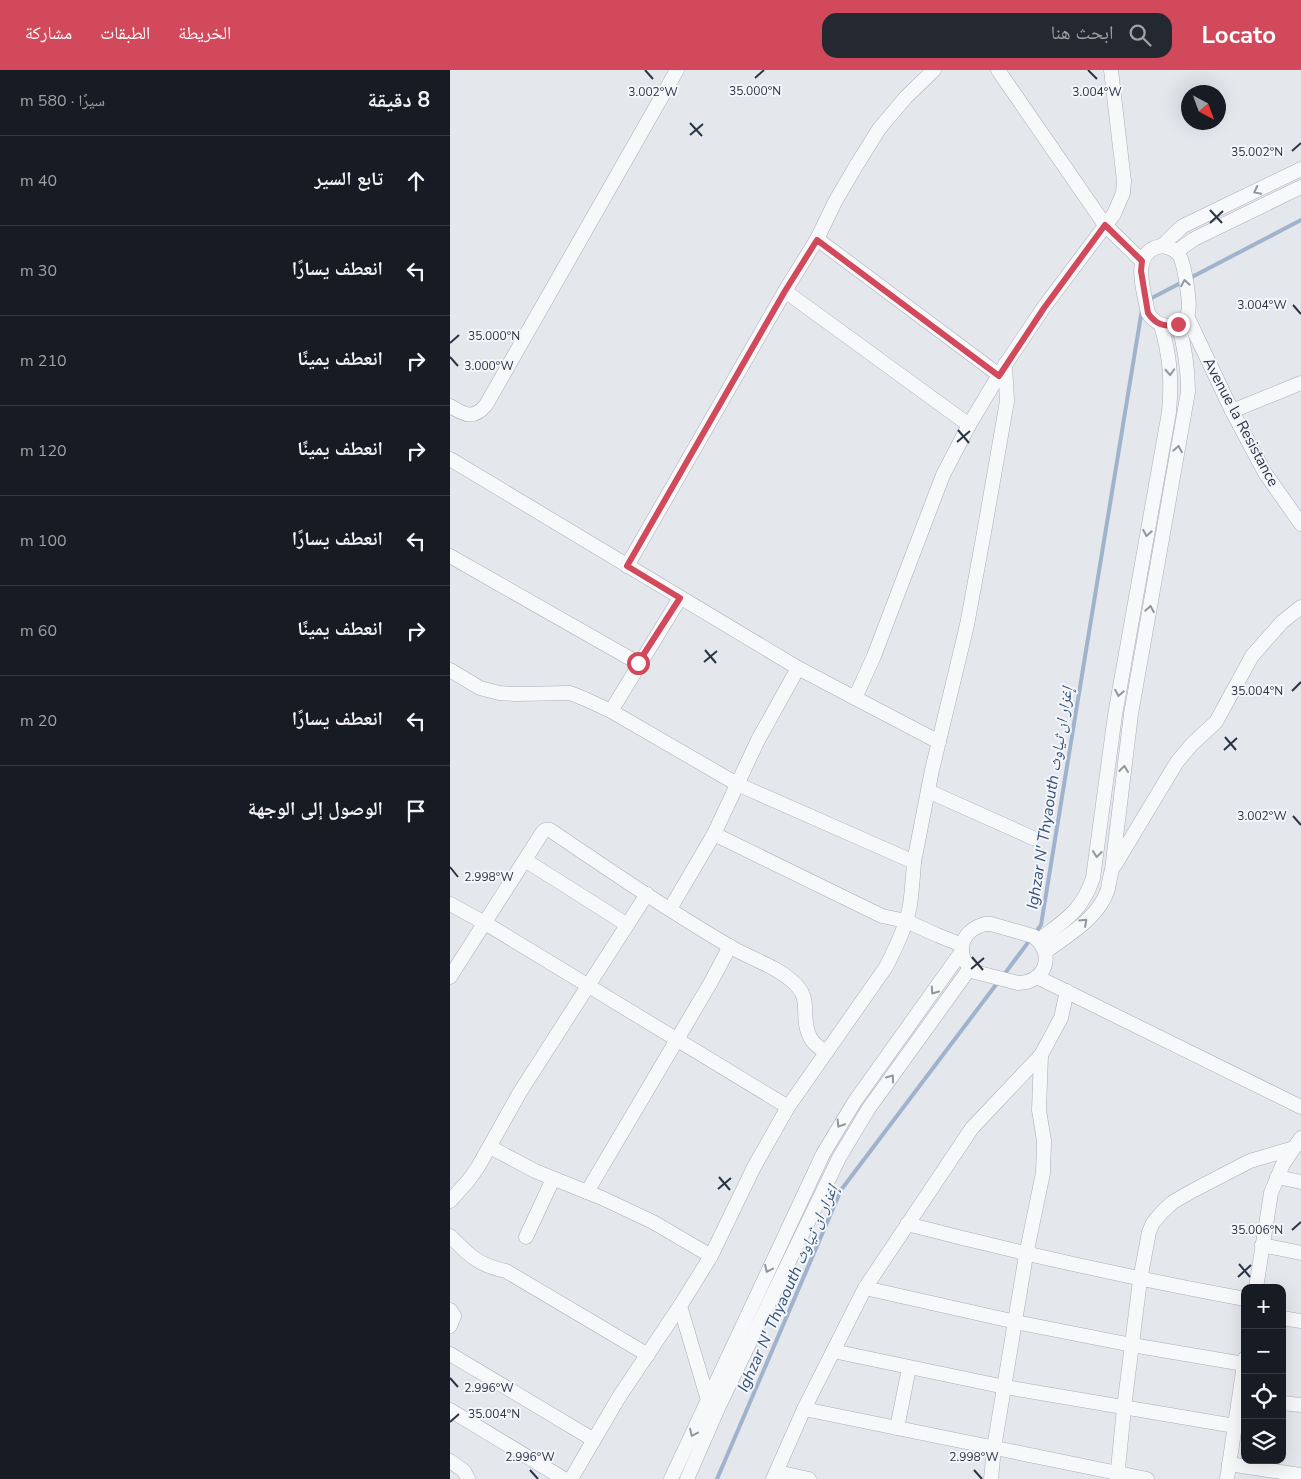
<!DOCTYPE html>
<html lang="ar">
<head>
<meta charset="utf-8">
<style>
	:root { --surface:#171b24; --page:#242831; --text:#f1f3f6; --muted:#9ea1a6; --line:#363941; --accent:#d1495b }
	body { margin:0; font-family:"Nunito Sans","Noto Naskh Arabic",sans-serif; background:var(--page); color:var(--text); direction:rtl }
	.controls { position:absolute; right:15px; bottom:15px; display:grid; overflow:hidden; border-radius:10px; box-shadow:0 5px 20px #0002 }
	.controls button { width:45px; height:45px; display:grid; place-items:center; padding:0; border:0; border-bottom:1px solid var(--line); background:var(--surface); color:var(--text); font:25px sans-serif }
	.compass { position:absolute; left:731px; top:15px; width:45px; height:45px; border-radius:50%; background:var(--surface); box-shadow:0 5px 20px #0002; rotate:139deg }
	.stop { position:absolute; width:15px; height:15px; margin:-11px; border:4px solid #d1495b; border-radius:50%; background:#fff }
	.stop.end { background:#d1495b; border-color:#fff; box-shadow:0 1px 5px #0008 }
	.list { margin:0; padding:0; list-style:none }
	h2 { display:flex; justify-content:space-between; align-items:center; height:65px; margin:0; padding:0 20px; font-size:21px }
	h2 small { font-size:16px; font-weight:400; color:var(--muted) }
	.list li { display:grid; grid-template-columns:32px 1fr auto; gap:15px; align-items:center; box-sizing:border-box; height:90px; padding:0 20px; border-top:1px solid var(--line) }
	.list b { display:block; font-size:19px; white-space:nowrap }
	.list em { font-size:16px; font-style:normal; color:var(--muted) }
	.icon { flex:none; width:28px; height:28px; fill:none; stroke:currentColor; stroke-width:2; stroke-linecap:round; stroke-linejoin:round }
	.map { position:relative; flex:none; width:851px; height:1409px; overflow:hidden; direction:ltr }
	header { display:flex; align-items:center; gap:30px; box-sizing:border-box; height:70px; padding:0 25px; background:var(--accent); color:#fff }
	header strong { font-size:24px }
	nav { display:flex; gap:28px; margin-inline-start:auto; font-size:18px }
	.search { width:350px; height:45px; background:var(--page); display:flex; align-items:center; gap:12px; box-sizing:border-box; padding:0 18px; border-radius:15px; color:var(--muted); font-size:19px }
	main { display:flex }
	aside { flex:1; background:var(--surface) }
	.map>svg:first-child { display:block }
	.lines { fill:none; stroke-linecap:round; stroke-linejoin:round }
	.stream { stroke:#9fb4cc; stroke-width:4 }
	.minor-casing { stroke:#a9aeb7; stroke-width:15 }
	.minor { stroke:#f7f8fa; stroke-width:14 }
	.oneway { stroke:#9196a0 }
	.route { stroke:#d1495b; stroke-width:6 }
	.ticks { fill:none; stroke:#2b3445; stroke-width:2 }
	.labels { text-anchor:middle; stroke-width:4; stroke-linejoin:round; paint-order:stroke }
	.street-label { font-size:15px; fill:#2b3445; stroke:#f4f6f9 }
	.water-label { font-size:16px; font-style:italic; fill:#34527a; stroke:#f4f6f9 }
	.ticks-label { font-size:12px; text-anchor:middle; fill:#2b3445; stroke:#f4f6f9; stroke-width:4; stroke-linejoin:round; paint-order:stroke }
</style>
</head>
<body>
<header>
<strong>Locato</strong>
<div class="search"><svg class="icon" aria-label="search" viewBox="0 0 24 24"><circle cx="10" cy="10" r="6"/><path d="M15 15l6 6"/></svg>ابحث هنا</div>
<nav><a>الخريطة</a><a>الطبقات</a><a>مشاركة</a></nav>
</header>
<main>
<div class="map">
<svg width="851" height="1409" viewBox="0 0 851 1409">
	<rect width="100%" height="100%" fill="#e4e7ec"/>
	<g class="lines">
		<g class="stream">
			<polyline points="698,230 851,150"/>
			<polyline points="553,906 591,855 692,239"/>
			<polyline points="267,1409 391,1120 548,912"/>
		</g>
		<defs>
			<g id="minor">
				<polyline points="548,0 655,155 692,191"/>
				<polyline points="367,169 549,305"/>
				<path d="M 712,176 C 719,177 725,179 729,185 C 734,192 741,234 738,243 C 731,262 707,258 698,243 C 694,221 679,181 712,176 Z"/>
				<polyline points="712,176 722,166 733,156 851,99"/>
				<polyline points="726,182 744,169 851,117"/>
				<polyline points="335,221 519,355"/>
				<polyline points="737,246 782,341 815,403 851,454"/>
				<path d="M 0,336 C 15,345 23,350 36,335 L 227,0"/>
				<polyline points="782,341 851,313"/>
				<polyline points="0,389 348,598"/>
				<polyline points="0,486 188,593"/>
				<polyline points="177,496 335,221 367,169 386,130 406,96 429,59 456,27 484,0"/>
				<polyline points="0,600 30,618 49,623 65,624 120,623 135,629 161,641 287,714 464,792 482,700 517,555 535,457 557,331 555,295"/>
				<polyline points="405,628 489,672"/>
				<polyline points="161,641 230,528"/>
				<polyline points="478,721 583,768"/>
				<polyline points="75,790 176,854"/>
				<polyline points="665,795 727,692 742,674 766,652 802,586 832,552 851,537"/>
				<polyline points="0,834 35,853 338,1037"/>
				<polyline points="220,839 264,764"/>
				<path d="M 535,854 L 541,854 L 583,866 C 606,883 596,913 568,913 L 525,902 C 504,887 509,861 535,854 Z"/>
				<path d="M 589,870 C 615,850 632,841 643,808 L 665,645 L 719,342 C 722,310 720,286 711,255"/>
				<polyline points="512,875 487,865 456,851 432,846 264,764 308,670 348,598 405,628 424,586 493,405 519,355 555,295 594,237 664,144 673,123 674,111 661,0"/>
				<path d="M 595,882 C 618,865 649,848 658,819 C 659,813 660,806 662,800 L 681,644 L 738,322 C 738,298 735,277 728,254"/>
				<path d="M 0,907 L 92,763 L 95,760 L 100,760 C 159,800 218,840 279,876 C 299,888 324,895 342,911 C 364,929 349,946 360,967 C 363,974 370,978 376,982"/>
				<polyline points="587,907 851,1037"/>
				<polyline points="40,1077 85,1101 152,1128 203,1152 261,1186"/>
				<polyline points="827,1107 851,1112"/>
				<polyline points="137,1122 261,912 280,876"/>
				<polyline points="0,1131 18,1111 28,1097 70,1022 197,824"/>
				<path d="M 457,1154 C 569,1183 681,1208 795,1229"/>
				<path d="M 0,1166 C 20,1186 28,1195 56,1201 L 198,1285"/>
				<polyline points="76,1167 103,1109"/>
				<polyline points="812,1175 851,1183"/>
				<polyline points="415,1218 566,1252 682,1275 794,1294"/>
				<polyline points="806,1218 821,1123 833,1094 851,1068"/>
				<polyline points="0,1240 4,1246 0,1256"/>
				<polyline points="832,1248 851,1251"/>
				<polyline points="383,1281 555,1317 785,1356"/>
				<polyline points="0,1284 144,1370"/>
				<path d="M 258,1330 L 230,1236 L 261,1186 L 304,1097 L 338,1037 L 436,897 C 446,877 456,857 460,835 C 462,821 463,806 464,792"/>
				<polyline points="832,1333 851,1335"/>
				<polyline points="354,1339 697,1409"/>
				<polyline points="0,1340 114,1409"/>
				<polyline points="447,1358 459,1298"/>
				<polyline points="0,1391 14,1401 18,1409"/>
				<polyline points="779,1394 851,1405"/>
				<polyline points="327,1402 359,1409"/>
				<polyline points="121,1409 169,1327 230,1236"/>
				<polyline points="221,1409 373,1084 405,1031 512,881"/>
				<polyline points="237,1409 269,1336 389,1088 419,1038 520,898"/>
				<polyline points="323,1409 354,1339 415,1218 522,1058 591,985 611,948 617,921"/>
				<polyline points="541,1409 544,1378 576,1185 593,1103 594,1071 589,1040 591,985"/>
				<polyline points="667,1409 674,1338 690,1210 699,1162 703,1153 712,1142 723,1132 744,1120 800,1091 844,1078"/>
				<polyline points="777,1409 795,1288"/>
			</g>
		</defs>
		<use href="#minor" class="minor-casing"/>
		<use href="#minor" class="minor"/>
	</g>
	<defs><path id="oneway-chevron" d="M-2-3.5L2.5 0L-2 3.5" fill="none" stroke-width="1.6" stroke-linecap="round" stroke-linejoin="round" transform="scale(1.25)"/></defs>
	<g class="oneway">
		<use href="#oneway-chevron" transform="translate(807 121) rotate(154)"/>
		<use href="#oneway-chevron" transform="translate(735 213) rotate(-100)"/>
		<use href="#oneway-chevron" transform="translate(720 302) rotate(87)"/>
		<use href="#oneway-chevron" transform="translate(728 379) rotate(-80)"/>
		<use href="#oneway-chevron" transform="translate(697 463) rotate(100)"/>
		<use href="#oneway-chevron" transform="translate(700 539) rotate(-80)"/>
		<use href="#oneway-chevron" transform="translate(669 623) rotate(100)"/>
		<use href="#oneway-chevron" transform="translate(674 699) rotate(-83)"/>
		<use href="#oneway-chevron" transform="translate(647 784) rotate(97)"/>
		<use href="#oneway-chevron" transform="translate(634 852) rotate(-43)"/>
		<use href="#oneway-chevron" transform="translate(484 921) rotate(125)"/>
		<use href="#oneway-chevron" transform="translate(441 1008) rotate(-54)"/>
		<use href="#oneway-chevron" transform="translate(390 1054) rotate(122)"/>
		<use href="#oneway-chevron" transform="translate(318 1199) rotate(115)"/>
		<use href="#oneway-chevron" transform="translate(243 1363) rotate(115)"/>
	</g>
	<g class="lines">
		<path class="route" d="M 188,593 L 230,528 L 177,496 L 335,221 L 367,170 L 549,306 L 594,238 L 655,155 L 692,191 L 691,201 L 698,243 C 705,254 715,258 728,254"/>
	</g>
	<path class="ticks" d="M 195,0 L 203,9M 638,0 L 647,9M 305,8 L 314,0M 240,53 L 252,66M 240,65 L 253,54M 842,81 L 851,73M 760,140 L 772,153M 760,153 L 773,141M 843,235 L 851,244M 0,273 L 9,265M 0,287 L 8,296M 508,360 L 519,373M 507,372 L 520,361M 255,580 L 266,593M 254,592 L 267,581M 842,621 L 851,612M 775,667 L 786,680M 774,680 L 787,668M 843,746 L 851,755M 0,797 L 8,807M 522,887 L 533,900M 521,899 L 534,888M 269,1107 L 280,1120M 268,1119 L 281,1108M 842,1160 L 851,1152M 789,1194 L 800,1207M 788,1207 L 801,1195M 0,1308 L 8,1317M 0,1352 L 9,1344M 80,1400 L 88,1409M 524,1400 L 532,1409"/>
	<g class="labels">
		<g class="street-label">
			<text transform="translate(791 352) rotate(62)" y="5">Avenue la Resistance</text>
		</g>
		<g class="water-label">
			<text transform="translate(599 728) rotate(-81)" y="6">Ighzar N' Thyaouth إغزار ان ثياوث</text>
			<text transform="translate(337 1218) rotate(-66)" y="6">Ighzar N' Thyaouth إغزار ان ثياوث</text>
		</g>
	</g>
	<g class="ticks-label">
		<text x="305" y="25">35.000°N</text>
		<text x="203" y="26">3.002°W</text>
		<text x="647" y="26">3.004°W</text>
		<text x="807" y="86">35.002°N</text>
		<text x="812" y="239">3.004°W</text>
		<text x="44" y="270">35.000°N</text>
		<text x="39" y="300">3.000°W</text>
		<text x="807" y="625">35.004°N</text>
		<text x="812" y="750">3.002°W</text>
		<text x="39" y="811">2.998°W</text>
		<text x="807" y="1164">35.006°N</text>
		<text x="39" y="1322">2.996°W</text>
		<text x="44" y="1348">35.004°N</text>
		<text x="80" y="1391">2.996°W</text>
		<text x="524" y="1391">2.998°W</text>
	</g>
</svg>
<div class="controls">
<button>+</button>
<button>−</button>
<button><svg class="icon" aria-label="locate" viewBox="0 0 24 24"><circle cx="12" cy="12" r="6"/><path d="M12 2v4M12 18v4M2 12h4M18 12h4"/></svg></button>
<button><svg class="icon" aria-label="layers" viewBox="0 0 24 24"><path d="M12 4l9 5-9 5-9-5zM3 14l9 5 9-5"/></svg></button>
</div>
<svg class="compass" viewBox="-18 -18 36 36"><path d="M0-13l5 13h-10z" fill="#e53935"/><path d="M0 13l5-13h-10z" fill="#9ea1a6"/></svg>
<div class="stop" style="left:188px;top:593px"></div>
<div class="stop end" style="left:728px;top:254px"></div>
</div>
<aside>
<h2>8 دقيقة<small>سيرًا · 580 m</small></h2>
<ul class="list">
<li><svg class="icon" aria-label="ahead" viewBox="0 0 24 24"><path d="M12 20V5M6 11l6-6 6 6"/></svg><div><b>تابع السير</b></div><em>40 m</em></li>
<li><svg class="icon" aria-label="left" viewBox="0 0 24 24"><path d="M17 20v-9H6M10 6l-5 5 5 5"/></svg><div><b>انعطف يسارًا</b></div><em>30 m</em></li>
<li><svg class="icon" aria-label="right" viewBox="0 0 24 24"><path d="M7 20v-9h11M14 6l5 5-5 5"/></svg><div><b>انعطف يمينًا</b></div><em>210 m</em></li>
<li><svg class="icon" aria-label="right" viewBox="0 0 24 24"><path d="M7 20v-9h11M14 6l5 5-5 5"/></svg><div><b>انعطف يمينًا</b></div><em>120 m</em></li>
<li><svg class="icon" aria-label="left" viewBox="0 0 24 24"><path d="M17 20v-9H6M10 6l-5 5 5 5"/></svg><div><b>انعطف يسارًا</b></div><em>100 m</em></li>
<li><svg class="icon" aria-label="right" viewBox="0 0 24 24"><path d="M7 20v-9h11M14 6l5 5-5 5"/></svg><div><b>انعطف يمينًا</b></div><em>60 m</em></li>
<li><svg class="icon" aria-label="left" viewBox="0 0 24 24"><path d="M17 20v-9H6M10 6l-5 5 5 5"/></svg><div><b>انعطف يسارًا</b></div><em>20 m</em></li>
<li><svg class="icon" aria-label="arrive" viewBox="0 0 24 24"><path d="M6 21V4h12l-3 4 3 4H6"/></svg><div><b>الوصول إلى الوجهة</b></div></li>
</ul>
</aside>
</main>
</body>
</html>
